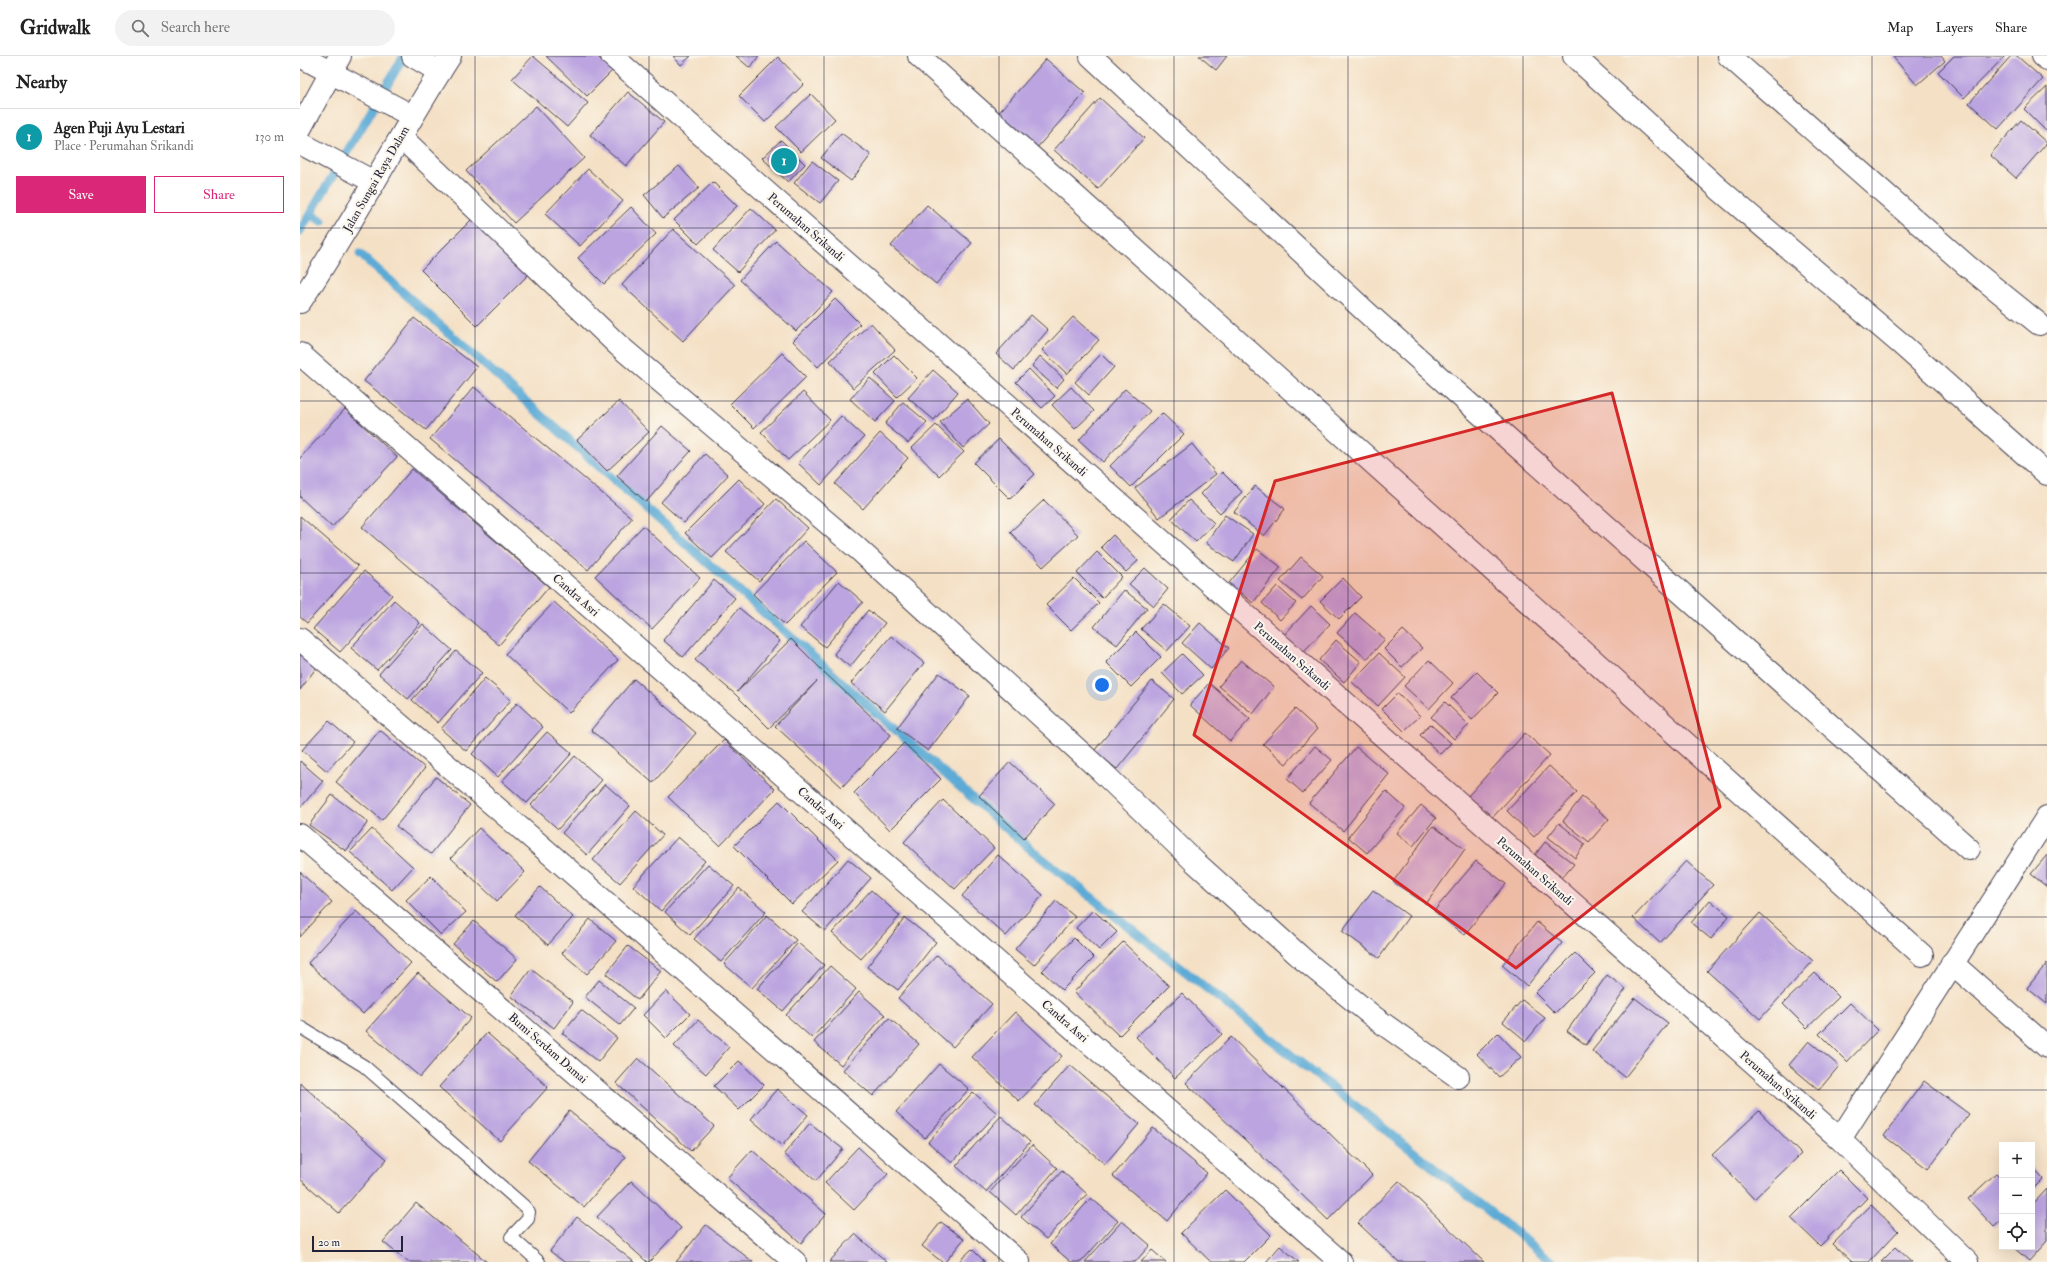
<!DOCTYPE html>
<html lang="en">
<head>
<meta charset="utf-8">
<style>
	:root { --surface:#fff; --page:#f2f2f2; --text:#222; --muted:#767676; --line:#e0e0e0; --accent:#db2777 }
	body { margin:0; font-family:"IM FELL Double Pica",serif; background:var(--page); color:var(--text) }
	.controls { position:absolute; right:12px; bottom:12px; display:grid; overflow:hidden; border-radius:0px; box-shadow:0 4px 16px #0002 }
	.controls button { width:36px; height:36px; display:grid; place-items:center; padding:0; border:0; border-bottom:1px solid var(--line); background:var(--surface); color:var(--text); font:20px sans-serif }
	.scale { position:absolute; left:12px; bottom:10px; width:91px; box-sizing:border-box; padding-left:4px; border:2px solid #22223b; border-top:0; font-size:11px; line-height:14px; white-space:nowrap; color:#22223b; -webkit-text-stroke:3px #fbf7ec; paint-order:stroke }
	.you { position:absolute; left:802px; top:629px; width:14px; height:14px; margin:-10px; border:3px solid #fff; border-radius:50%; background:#1a73e8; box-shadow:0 0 0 6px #1a73e833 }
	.badge { display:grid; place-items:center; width:26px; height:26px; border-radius:50%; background:var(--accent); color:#fff; font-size:13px; font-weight:700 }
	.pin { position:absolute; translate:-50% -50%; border:2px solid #fff; box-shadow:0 1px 4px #0006 }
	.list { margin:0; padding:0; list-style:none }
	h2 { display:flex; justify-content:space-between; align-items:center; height:52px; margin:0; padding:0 16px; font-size:17px }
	h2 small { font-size:13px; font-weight:400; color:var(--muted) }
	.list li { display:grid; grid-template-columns:26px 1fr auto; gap:12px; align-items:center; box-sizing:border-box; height:56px; padding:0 16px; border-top:1px solid var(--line) }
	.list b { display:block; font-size:15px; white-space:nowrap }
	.list p { margin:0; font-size:13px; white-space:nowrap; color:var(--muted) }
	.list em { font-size:13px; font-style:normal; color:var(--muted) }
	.actions { display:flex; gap:8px; padding:12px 16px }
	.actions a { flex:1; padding:9px 0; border:1px solid var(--accent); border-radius:0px; text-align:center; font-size:14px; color:var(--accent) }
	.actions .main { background:var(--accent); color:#fff }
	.icon { flex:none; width:22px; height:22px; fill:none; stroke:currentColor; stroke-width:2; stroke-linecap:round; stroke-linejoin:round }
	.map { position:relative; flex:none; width:1747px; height:1206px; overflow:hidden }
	header { display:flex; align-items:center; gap:24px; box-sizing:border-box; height:56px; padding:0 20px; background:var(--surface); border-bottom:1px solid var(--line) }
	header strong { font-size:19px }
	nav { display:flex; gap:22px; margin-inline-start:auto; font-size:14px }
	.search { width:280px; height:36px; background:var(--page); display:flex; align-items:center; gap:10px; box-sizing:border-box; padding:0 14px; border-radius:22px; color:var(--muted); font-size:15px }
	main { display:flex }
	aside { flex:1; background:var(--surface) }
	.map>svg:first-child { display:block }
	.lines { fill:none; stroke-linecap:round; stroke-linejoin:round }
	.stream { stroke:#5caad5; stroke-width:9 }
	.building { fill:#bba4e0 }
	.service-casing { stroke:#423e50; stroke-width:14 }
	.minor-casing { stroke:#423e50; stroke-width:24 }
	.tertiary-casing { stroke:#423e50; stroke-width:24 }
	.service { stroke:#fff; stroke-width:12 }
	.minor { stroke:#fff; stroke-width:22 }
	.tertiary { stroke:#fff; stroke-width:22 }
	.marked { fill:#d62828; fill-opacity:0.2; stroke:#d62828; stroke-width:3; stroke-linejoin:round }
	.grid { fill:none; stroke:#22223b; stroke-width:1; stroke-opacity:0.55 }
	.labels { text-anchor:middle; stroke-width:4; stroke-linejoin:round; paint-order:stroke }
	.street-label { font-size:12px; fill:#22223b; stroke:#fbf7ec }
</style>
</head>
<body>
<header>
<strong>Gridwalk</strong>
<div class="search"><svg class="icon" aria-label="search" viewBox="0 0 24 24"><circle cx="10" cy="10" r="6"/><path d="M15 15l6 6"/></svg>Search here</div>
<nav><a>Map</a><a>Layers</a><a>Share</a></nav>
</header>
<main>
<aside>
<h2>Nearby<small></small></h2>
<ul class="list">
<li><span class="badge" style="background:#0f9aa8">1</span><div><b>Agen Puji Ayu Lestari</b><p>Place · Perumahan Srikandi</p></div><em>130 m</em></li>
</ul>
<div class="actions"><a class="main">Save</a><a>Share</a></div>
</aside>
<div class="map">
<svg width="1747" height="1206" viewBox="0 0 1747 1206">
	<rect width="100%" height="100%" fill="#fbf7ec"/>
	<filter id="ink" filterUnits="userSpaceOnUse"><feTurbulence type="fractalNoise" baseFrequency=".025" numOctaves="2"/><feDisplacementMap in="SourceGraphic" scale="8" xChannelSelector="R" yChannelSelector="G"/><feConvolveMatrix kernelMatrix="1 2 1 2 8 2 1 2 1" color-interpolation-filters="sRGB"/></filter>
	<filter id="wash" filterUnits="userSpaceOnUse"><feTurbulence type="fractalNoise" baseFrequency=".012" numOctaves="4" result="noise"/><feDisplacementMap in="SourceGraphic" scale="16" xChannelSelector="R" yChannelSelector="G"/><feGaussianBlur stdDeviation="0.9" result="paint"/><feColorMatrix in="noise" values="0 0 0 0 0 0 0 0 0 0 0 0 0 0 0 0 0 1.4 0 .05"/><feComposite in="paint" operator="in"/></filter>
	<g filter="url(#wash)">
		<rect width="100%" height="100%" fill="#f4e0c5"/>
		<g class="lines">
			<g class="stream">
				<polyline points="10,158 22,165"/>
				<polyline points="0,175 104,0"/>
				<polyline points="60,198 724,788 1253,1206"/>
			</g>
		</g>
		<g id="blocks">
			<g class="building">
				<polygon points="233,0 288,47 267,71 212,23"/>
				<polygon points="246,0 297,0 312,15 287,40"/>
				<polygon points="373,0 391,0 381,9"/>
				<polygon points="436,0 459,0 450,12"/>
				<polygon points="899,0 927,0 916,14"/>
				<polygon points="1592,0 1641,0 1645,5 1617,29"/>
				<polygon points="1654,0 1705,0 1664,42 1638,16"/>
				<polygon points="1711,0 1717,0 1743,23 1698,73 1669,47"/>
				<polygon points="478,1 504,28 465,66 439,40"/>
				<polygon points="746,3 785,37 735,94 696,60"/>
				<polygon points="1747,31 1747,76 1724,53"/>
				<polygon points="328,36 364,66 326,110 290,79"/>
				<polygon points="511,38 535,63 501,96 476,71"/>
				<polygon points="800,42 844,82 798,133 754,94"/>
				<polygon points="236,50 284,102 214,167 166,115"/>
				<polygon points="1721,64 1747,87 1716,122 1690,99"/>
				<polygon points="541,77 571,99 551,125 521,102"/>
				<polygon points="481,84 505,108 488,126 462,102"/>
				<polygon points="512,105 538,125 520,147 494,127"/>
				<polygon points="379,110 399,132 363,162 344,139"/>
				<polygon points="288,113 323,145 280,190 245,158"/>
				<polygon points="413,126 437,150 398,188 374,164"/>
				<polygon points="627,149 672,187 636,228 591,190"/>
				<polygon points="331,151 356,178 304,228 278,202"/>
				<polygon points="451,152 475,174 438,216 413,194"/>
				<polygon points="174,161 230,217 177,270 121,214"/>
				<polygon points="373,173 435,229 383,285 322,229"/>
				<polygon points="476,185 533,236 496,275 440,224"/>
				<polygon points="535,243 560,268 518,311 493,285"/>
				<polygon points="731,259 748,274 714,314 696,298"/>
				<polygon points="773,261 799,284 767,318 742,294"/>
				<polygon points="114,262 177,311 126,374 64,325"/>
				<polygon points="571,267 595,294 553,332 530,305"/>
				<polygon points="482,297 506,321 454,372 430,348"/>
				<polygon points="801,298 814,311 789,339 775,326"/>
				<polygon points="594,299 617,322 597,341 575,318"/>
				<polygon points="740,300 764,323 756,332 732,310"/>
				<polygon points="729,313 755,340 742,352 716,326"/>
				<polygon points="633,314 658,336 634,364 608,342"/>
				<polygon points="570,322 595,345 575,366 550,343"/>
				<polygon points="174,331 332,462 288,514 130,383"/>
				<polygon points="771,331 794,355 775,373 752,349"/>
				<polygon points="825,333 850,355 803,406 779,384"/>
				<polygon points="503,336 530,364 488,404 461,376"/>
				<polygon points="667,343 689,368 663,392 640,366"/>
				<polygon points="319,345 349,376 307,415 277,384"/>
				<polygon points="603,346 627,366 608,387 585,368"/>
				<polygon points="45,353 97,401 32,471 0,441 0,402"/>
				<polygon points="862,357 884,378 831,431 810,410"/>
				<polygon points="541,360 564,381 521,429 498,407"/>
				<polygon points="636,369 664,396 639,420 612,392"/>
				<polygon points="362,370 391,395 346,446 317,420"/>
				<polygon points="580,377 608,402 563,453 535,428"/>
				<polygon points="699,383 735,418 710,443 674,407"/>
				<polygon points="892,388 916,418 859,462 835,432"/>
				<polygon points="405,398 428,419 384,467 361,446"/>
				<polygon points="112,413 249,531 199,589 62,471"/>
				<polygon points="922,416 942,436 920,457 901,438"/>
				<polygon points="439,423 465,448 412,502 385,477"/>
				<polygon points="955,430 985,453 964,480 934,456"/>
				<polygon points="476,443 508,472 459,525 426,496"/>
				<polygon points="744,444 778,479 743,511 710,476"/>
				<polygon points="889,444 914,467 896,486 871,463"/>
				<polygon points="925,459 953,478 934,506 906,487"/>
				<polygon points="0,460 58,510 7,567 0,561"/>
				<polygon points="343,470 400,522 352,573 295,520"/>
				<polygon points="813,479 838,505 826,516 801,491"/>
				<polygon points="504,485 537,516 485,569 453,538"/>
				<polygon points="957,493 981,511 953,547 929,527"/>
				<polygon points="797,496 822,521 802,542 777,517"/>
				<polygon points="1001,501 1023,520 1002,544 980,525"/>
				<polygon points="845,512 868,533 854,550 829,528"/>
				<polygon points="64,515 92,539 40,596 13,573"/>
				<polygon points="774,522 799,547 771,574 746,549"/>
				<polygon points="1043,522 1061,541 1039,563 1020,545"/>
				<polygon points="414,524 435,542 383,601 363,584"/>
				<polygon points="539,525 563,546 525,591 500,571"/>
				<polygon points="977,530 996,547 980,564 962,547"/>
				<polygon points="824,534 847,552 817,589 794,571"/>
				<polygon points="94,544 120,567 77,614 51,592"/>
				<polygon points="254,546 318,604 269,657 205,598"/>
				<polygon points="864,548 890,570 867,595 841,573"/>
				<polygon points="1011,550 1030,568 1001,598 983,580"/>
				<polygon points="439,552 480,585 437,636 491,583 525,617 591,679 542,731 475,670 517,625 469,672 435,638 395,604"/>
				<polygon points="568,554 585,567 550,611 534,598"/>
				<polygon points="1055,557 1085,583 1067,603 1037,577"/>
				<polygon points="900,567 929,592 911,613 882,587"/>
				<polygon points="123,568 152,594 108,643 79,618"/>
				<polygon points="1103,574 1122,592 1102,611 1084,593"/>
				<polygon points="836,576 861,601 831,631 806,606"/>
				<polygon points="591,580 624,607 585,655 551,627"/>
				<polygon points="1036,584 1061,606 1044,626 1019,604"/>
				<polygon points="0,595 19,608 0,634"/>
				<polygon points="156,595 182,617 138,667 112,644"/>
				<polygon points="1079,597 1105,621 1078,650 1052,626"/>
				<polygon points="882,598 903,619 882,638 862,617"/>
				<polygon points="941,604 974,631 953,658 919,630"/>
				<polygon points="1129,604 1153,627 1129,653 1104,630"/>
				<polygon points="1177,616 1198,637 1172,664 1151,642"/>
				<polygon points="639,617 670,640 628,695 597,672"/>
				<polygon points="185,622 211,644 166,695 141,673"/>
				<polygon points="334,623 396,677 353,727 291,674"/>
				<polygon points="852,625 874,643 817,713 794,695"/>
				<polygon points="909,627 950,663 930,685 890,649"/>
				<polygon points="1098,637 1120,660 1104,675 1082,653"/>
				<polygon points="1145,646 1169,669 1154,683 1131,661"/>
				<polygon points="217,647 243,671 198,721 172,698"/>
				<polygon points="995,653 1017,673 986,708 963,688"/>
				<polygon points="29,665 53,686 27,715 2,694"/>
				<polygon points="1130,668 1151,687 1140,698 1120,679"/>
				<polygon points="80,674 125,712 82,764 36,726"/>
				<polygon points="247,676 272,697 227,747 202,725"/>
				<polygon points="1225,677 1250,699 1191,763 1167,741"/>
				<polygon points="424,684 475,733 420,790 368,741"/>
				<polygon points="604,687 641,723 590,774 554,737"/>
				<polygon points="1015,690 1032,704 1003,737 987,723"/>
				<polygon points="1056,691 1089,718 1043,775 1009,747"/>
				<polygon points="275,700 302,724 258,773 231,749"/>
				<polygon points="0,705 23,725 2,750 0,749"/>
				<polygon points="710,706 755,748 724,782 679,740"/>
				<polygon points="1249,710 1277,736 1234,781 1207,755"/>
				<polygon points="136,721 170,749 131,798 96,770"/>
				<polygon points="305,728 330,750 287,799 262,777"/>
				<polygon points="1086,735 1105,752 1067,797 1048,781"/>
				<polygon points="32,739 68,766 46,795 9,769"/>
				<polygon points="1282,741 1309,763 1289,786 1263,765"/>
				<polygon points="643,744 694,792 655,833 604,786"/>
				<polygon points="479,745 538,804 492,848 434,790"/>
				<polygon points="1121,749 1136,762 1113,790 1097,777"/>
				<polygon points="336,755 363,779 320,827 293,804"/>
				<polygon points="1259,767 1285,788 1275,802 1248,781"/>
				<polygon points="1133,770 1165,793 1126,848 1093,826"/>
				<polygon points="179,772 225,816 197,845 151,802"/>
				<polygon points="72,773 113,811 92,834 50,796"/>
				<polygon points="378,781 405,805 361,855 333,830"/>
				<polygon points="1245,786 1274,808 1263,821 1235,799"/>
				<polygon points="698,799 743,839 706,880 662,840"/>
				<polygon points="1747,799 1747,831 1731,818"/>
				<polygon points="548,803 571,822 525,875 502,856"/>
				<polygon points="1176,805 1206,828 1164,879 1134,855"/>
				<polygon points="1386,805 1413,829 1360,887 1333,862"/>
				<polygon points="408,808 434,830 390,879 365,856"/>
				<polygon points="0,816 32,846 0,881"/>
				<polygon points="131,820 166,856 141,879 106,844"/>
				<polygon points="240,831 273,861 248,889 215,859"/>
				<polygon points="439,832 466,856 421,906 394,883"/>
				<polygon points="571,834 600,860 561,903 532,877"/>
				<polygon points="1073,834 1109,860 1079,902 1042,875"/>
				<polygon points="1410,844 1429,860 1411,883 1391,867"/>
				<polygon points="756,845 775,861 734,909 715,893"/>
				<polygon points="793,854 817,876 799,894 776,872"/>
				<polygon points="56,855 111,907 63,958 8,907"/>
				<polygon points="1460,857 1513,905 1460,963 1407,915"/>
				<polygon points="467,859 496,884 452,932 424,908"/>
				<polygon points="605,862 636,886 598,934 567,911"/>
				<polygon points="290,863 316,885 287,918 262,897"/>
				<polygon points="174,865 217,903 197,926 153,888"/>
				<polygon points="1237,866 1262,887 1227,930 1202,909"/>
				<polygon points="774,882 794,902 762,934 742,915"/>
				<polygon points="823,886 869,930 819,980 774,936"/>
				<polygon points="498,887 524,909 483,955 457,933"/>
				<polygon points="328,890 361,915 338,944 306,918"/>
				<polygon points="1275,897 1295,917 1255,957 1235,937"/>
				<polygon points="637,899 692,948 653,991 598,942"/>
				<polygon points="1747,907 1747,948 1727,932"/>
				<polygon points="530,910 556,933 512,982 486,959"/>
				<polygon points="231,913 273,946 254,972 211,940"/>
				<polygon points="118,917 171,962 120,1021 66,975"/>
				<polygon points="1515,917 1539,941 1507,972 1483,948"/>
				<polygon points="1307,919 1326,933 1286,989 1267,975"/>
				<polygon points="299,924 334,952 320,969 285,941"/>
				<polygon points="366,935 390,958 366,982 343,959"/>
				<polygon points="559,936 585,959 541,1009 514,986"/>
				<polygon points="882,937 922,978 875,1022 836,981"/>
				<polygon points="1335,942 1368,967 1325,1021 1292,995"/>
				<polygon points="1222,944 1245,962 1226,985 1203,966"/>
				<polygon points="1550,947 1578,974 1547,1006 1519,978"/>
				<polygon points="281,954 317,982 298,1006 262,977"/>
				<polygon points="715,956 762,1000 719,1045 672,1001"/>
				<polygon points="589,962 619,988 573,1040 543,1014"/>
				<polygon points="398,964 429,991 406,1018 374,990"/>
				<polygon points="187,977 248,1031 200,1085 139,1031"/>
				<polygon points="1198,977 1221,1001 1199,1021 1177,998"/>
				<polygon points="931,981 1072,1119 1028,1164 886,1027"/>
				<polygon points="1509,985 1539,1010 1519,1034 1489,1009"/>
				<polygon points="338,1002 414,1070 391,1095 316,1027"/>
				<polygon points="439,1005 464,1029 439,1054 414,1030"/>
				<polygon points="639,1008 669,1033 625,1082 596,1056"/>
				<polygon points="770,1009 839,1068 805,1108 735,1049"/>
				<polygon points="1624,1025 1669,1058 1628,1113 1584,1080"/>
				<polygon points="0,1027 87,1103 39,1157 0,1123"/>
				<polygon points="477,1033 508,1059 482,1090 451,1063"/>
				<polygon points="673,1036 697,1057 652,1107 628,1086"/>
				<polygon points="269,1055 326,1101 284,1151 228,1105"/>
				<polygon points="1459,1055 1501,1098 1454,1143 1412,1099"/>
				<polygon points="701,1060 730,1086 686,1136 656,1110"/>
				<polygon points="510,1067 543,1093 516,1125 484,1098"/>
				<polygon points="853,1072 907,1117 867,1165 813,1120"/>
				<polygon points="732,1089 757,1112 716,1159 690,1136"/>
				<polygon points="558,1091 588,1118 554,1154 525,1127"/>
				<polygon points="452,1094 526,1158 501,1187 427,1122"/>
				<polygon points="1732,1111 1743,1123 1732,1134"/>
				<polygon points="1539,1114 1567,1142 1520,1190 1491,1162"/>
				<polygon points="762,1115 787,1138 746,1183 721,1161"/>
				<polygon points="1696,1117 1702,1123 1702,1164 1694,1171 1668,1143"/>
				<polygon points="331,1125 381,1172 349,1206 347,1206 297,1161"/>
				<polygon points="1099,1125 1184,1206 1099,1206 1058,1167"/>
				<polygon points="1747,1133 1747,1185 1729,1205 1713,1191 1732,1191 1732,1149"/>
				<polygon points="925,1134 971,1179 944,1206 911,1206 881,1177"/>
				<polygon points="791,1142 818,1165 781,1206 771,1206 750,1188"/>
				<polygon points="116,1147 187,1206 108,1206 83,1186"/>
				<polygon points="1571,1149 1598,1175 1569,1206 1552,1206 1533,1188"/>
				<polygon points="277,1161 334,1206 264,1206 250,1195"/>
				<polygon points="822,1165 850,1189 835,1206 785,1206"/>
				<polygon points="641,1166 664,1183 645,1206 642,1206 622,1190"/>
				<polygon points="406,1169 453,1206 376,1206"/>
				<polygon points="555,1178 587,1206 529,1206"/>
				<polygon points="980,1190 999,1206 966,1206"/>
				<polygon points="1596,1191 1612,1206 1581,1206"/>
				<polygon points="672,1193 685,1206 658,1206"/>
				<polygon points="852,1194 866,1206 841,1206"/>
			</g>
		</g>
	</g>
	<g filter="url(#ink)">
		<use href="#blocks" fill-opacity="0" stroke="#423e50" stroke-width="1"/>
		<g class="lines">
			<defs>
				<polyline id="service" points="0,971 64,1010 224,1150 229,1156 228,1163 211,1181 239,1206"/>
				<g id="minor">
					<polyline points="0,0 112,60"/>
					<polyline points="113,0 140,16"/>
					<polyline points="312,0 1540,1083 1667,1206"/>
					<polyline points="619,0 1622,899"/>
					<polyline points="791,0 1065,255 1669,793"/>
					<polyline points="1274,0 1419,133 1600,287 1747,418"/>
					<polyline points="1429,0 1666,209 1739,268"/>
					<polyline points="1743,0 1747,3"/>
					<polyline points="101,81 318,289 557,492 801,715 895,806 1005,905 1075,962 1158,1021"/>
					<polyline points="0,87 74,126"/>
					<polyline points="0,298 1041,1206"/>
					<polyline points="0,583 233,783 719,1206"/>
					<polyline points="0,779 495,1206"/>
					<polyline points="1652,907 1747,991"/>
					<polyline points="1540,1083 1747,761"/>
				</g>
				<g id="tertiary">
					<polyline points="0,73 40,0"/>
					<path d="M 0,246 C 54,166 98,81 150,0"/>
				</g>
			</defs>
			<use href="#service" class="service-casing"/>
			<use href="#minor" class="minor-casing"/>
			<use href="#tertiary" class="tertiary-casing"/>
			<use href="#service" class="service"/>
			<use href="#minor" class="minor"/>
			<use href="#tertiary" class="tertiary"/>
		</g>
	</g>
	<path class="marked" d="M 1312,337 L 1420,751 L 1216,912 L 894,679 L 975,425 Z"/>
	<path class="grid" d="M 175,0 L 175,1206M 349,0 L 349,1206M 524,0 L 524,1206M 699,0 L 699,1206M 874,0 L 874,1206M 1048,0 L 1048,1206M 1223,0 L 1223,1206M 1398,0 L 1398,1206M 1572,0 L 1572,1206M 0,172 L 1747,172M 0,345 L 1747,345M 0,517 L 1747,517M 0,689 L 1747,689M 0,861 L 1747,861M 0,1034 L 1747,1034"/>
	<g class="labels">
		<g class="street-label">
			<text transform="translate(76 123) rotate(-60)" y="4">Jalan Sungai Raya Dalam</text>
			<text transform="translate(506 171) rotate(41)" y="4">Perumahan Srikandi</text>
			<text transform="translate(749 386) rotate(41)" y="4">Perumahan Srikandi</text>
			<text transform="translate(276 539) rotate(41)" y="4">Candra Asri</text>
			<text transform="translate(992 600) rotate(41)" y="4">Perumahan Srikandi</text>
			<text transform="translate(521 752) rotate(41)" y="4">Candra Asri</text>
			<text transform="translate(1235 815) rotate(41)" y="4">Perumahan Srikandi</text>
			<text transform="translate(765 965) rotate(41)" y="4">Candra Asri</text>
			<text transform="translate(248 992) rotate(41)" y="4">Bumi Serdam Damai</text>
			<text transform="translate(1478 1029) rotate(41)" y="4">Perumahan Srikandi</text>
		</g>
	</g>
</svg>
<div class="controls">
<button>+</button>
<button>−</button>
<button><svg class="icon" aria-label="locate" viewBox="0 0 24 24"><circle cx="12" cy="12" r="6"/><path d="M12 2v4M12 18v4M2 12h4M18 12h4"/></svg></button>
</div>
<div class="scale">20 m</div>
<div class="you"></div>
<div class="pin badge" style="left:484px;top:105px;background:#0f9aa8">1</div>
</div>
</main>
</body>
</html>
